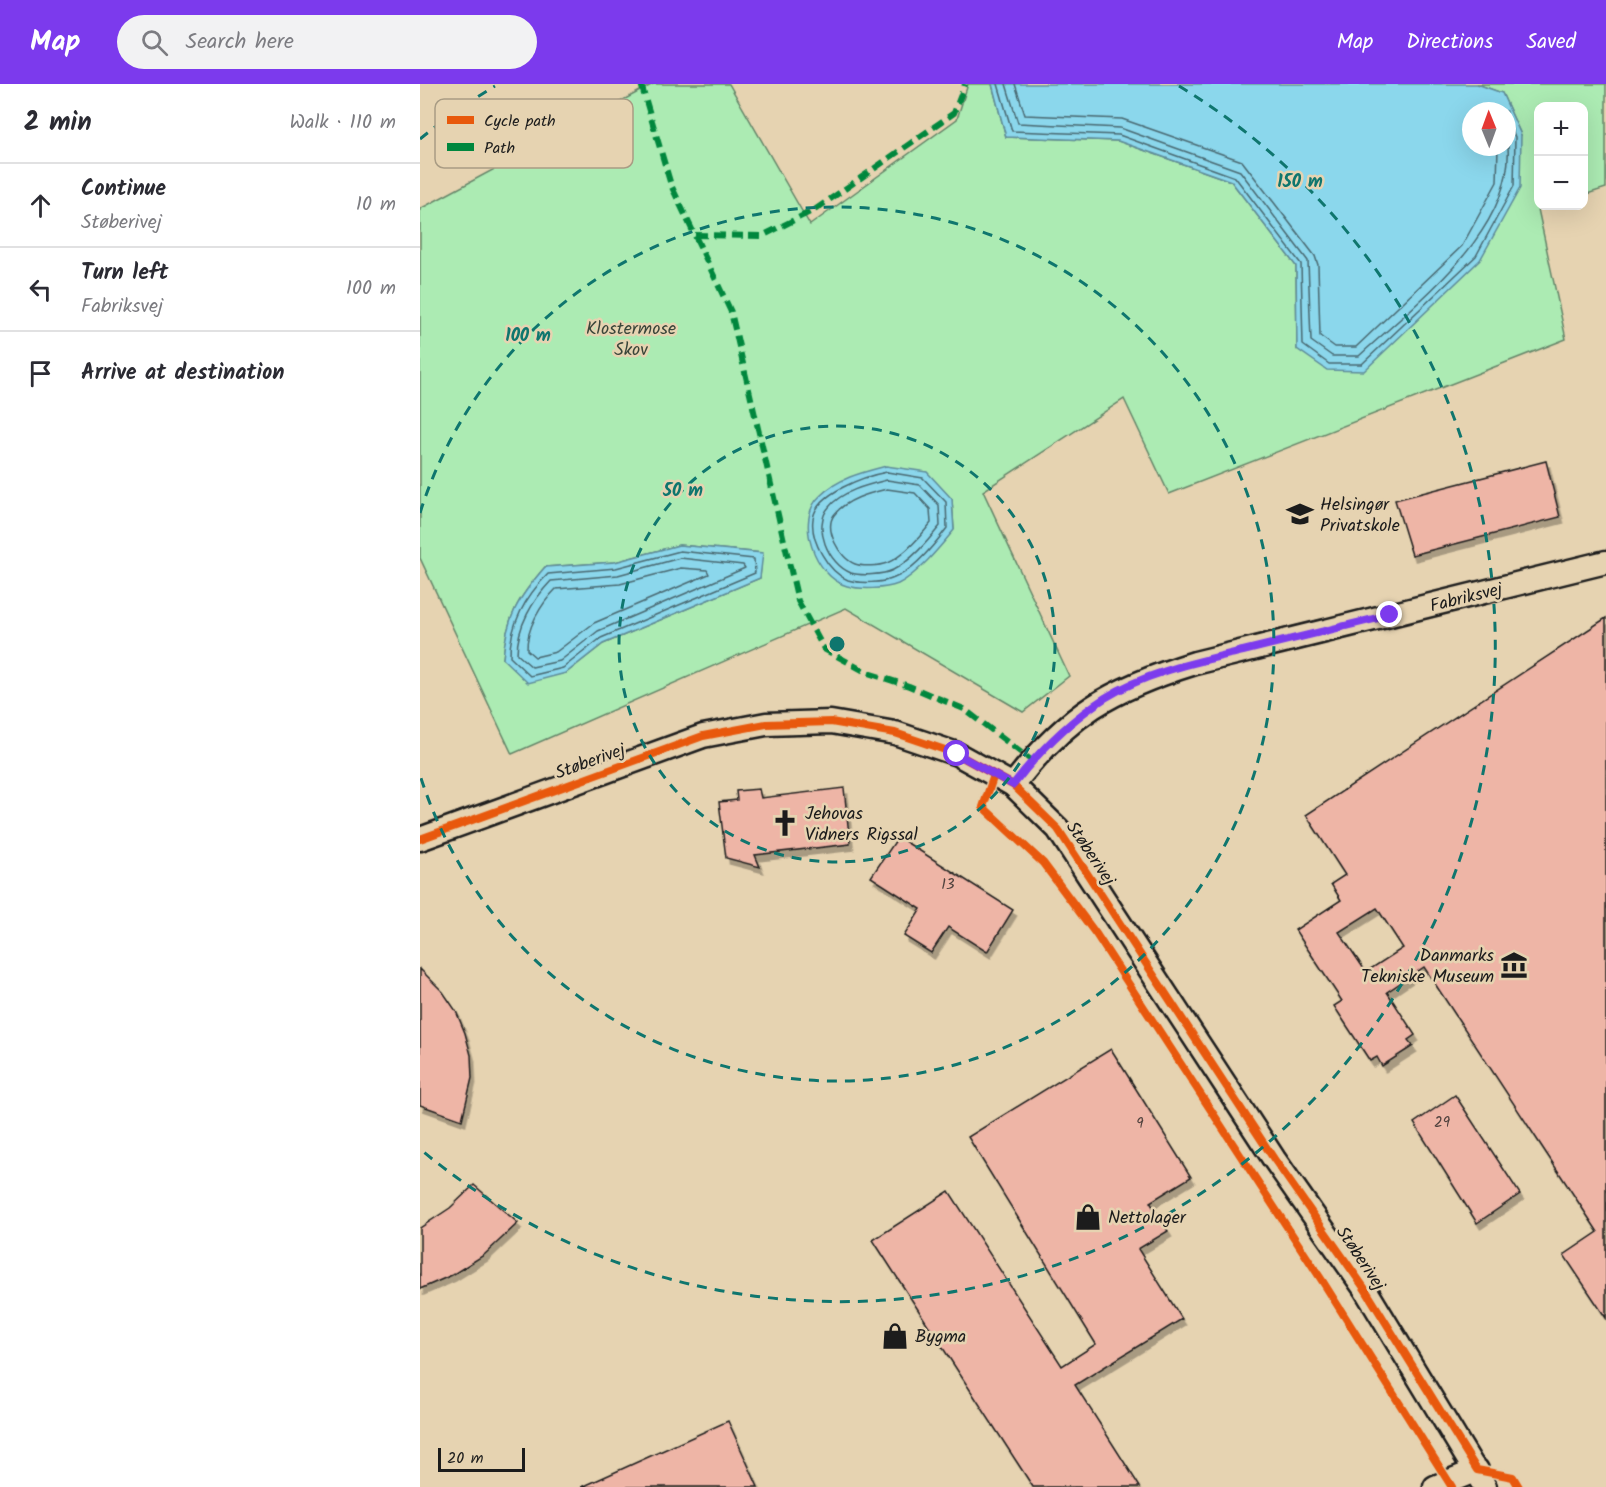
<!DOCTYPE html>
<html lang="en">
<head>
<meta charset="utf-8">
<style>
	:root { --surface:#fff; --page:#f2f2f3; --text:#2b2b33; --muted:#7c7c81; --line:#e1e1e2; --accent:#7c3aed }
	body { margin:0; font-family:Kalam,sans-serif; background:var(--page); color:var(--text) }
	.controls { position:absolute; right:18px; top:18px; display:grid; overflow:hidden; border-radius:12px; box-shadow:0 6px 24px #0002 }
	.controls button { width:54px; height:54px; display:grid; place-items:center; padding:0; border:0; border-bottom:2px solid var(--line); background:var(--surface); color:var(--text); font:30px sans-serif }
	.compass { position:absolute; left:1042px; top:18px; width:54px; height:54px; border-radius:50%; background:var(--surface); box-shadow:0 6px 24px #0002; rotate:359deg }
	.scale { position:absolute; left:18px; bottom:15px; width:87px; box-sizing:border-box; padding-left:6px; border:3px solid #1c1c1c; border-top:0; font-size:16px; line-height:21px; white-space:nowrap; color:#1c1c1c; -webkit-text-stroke:4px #e6d3b1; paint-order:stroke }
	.stop { position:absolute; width:18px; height:18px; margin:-14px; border:4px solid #7c3aed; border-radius:50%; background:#fff }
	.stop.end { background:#7c3aed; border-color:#fff; box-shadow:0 2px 6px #0008 }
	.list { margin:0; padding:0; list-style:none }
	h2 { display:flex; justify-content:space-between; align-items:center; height:78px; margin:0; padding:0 24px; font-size:26px }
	h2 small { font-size:20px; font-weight:400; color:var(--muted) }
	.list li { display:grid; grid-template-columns:39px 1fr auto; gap:18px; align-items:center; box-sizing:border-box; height:84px; padding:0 24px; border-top:2px solid var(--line) }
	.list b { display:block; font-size:22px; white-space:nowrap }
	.list p { margin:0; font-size:20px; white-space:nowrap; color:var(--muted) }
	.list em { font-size:20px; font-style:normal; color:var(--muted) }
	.icon { flex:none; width:33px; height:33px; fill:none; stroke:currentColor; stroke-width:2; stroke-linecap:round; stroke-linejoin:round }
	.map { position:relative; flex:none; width:1186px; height:1403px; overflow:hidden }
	header { display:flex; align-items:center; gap:36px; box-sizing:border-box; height:84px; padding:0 30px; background:var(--accent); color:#fff }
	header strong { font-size:28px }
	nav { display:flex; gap:33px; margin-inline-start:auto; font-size:21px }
	.search { width:420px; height:54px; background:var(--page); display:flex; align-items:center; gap:15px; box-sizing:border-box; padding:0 21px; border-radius:33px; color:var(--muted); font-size:22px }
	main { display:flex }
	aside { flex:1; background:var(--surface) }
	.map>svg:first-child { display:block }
	.green { fill:#acebb3; stroke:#648468; stroke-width:1.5; fill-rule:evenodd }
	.water { fill:#8bd7ec; stroke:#5f8c99; stroke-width:1.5; fill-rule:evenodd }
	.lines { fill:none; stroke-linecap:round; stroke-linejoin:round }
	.shore { stroke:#48676f; stroke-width:1.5 }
	.building { fill:#eeb5a6; stroke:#1c1c1c; stroke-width:1.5; fill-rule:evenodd; filter:url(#shadow) }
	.street-casing { stroke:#1c1c1c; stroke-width:27 }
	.street { stroke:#e6d3b1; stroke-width:22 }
	.quiet { stroke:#00873e; stroke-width:6; stroke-dasharray:12 6; stroke-linecap:butt }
	.cycleway-casing { stroke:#e6d3b1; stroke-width:11 }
	.cycleway { stroke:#e8590c; stroke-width:8 }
	.route { stroke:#7c3aed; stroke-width:8 }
	.ring { fill:none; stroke:#0f766e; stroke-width:3; stroke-dasharray:10 8 }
	.labels { text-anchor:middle; stroke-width:5; stroke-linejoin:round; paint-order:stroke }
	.number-label { font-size:15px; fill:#50423e }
	.park-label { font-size:18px; fill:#39453a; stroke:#e6d3b1 }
	.poi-label { font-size:18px; fill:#1c1c1c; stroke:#e6d3b1; text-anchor:start }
	.street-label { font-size:18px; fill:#1c1c1c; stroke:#e6d3b1 }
	.key { fill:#e6d3b1; stroke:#a99c84; stroke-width:1.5 }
	.key-label { font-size:16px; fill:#1c1c1c }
	.centre { fill:#0f766e; stroke:#e6d3b1; stroke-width:3 }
	.ring-label { font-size:18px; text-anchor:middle; font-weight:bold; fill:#0f766e; stroke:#e6d3b1; stroke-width:5; stroke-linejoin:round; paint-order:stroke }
</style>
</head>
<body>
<header>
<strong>Map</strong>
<div class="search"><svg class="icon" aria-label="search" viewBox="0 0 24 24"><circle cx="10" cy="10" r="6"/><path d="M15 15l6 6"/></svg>Search here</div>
<nav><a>Map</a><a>Directions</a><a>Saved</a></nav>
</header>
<main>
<aside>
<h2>2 min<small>Walk · 110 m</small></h2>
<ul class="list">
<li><svg class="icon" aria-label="ahead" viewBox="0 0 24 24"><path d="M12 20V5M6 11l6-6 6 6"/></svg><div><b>Continue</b><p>Støberivej</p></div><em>10 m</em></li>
<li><svg class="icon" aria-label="left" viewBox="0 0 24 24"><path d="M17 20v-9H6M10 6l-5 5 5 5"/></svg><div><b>Turn left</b><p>Fabriksvej</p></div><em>100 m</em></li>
<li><svg class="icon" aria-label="arrive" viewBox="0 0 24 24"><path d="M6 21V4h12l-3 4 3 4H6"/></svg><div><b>Arrive at destination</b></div></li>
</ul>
</aside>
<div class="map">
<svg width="1186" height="1403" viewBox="0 0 1186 1403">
	<defs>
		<filter id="shadow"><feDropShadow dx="3.5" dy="6" stdDeviation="0" flood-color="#0004"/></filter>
	</defs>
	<rect width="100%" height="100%" fill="#e6d3b1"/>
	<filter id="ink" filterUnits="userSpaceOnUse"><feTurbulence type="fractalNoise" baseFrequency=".0167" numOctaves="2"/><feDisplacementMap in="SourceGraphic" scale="12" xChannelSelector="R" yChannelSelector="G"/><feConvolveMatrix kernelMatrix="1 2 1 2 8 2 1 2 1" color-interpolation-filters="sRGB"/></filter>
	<g filter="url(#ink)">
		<path class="green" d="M 233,0 L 309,0 L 390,141 L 537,35 L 548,0 L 572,0 L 586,53 L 698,57 L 811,97 L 876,182 L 877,265 L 1101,51 L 1082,9 L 1057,0 L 1186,0 L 1186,104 L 1164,111 L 1164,22 L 1118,22 L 1118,122 L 1128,122 L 1118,125 L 1146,255 L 749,410 L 704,315 L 563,407 L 649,592 L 603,628 L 426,524 L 92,670 L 0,474 L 0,125 ZM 506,388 L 532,416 L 534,446 ZM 259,461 L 342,469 L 340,494 L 183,560 L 146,589 L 83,575 C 86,534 98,514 125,483 L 195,478 Z"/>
		<g class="water">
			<path d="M 572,0 L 1057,0 L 1082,9 L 1101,51 L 1100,104 L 1060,176 L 944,287 L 907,286 L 877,265 L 876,182 L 811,97 L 698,57 L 586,53 ZM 1051,27 L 1087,27 L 1087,63 L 1051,63 Z"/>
			<path d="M 466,382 L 507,388 L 532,415 L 534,446 C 520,463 498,490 478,500 C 465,505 441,506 427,502 C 395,493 374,436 400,412 C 418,394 443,388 466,382 Z"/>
			<path d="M 259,461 L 343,469 L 340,494 L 183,560 L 146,589 L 108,599 L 83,575 C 86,534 98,514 125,483 L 195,478 Z"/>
		</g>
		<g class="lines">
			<g class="shore">
				<polyline points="578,0 592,47 699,51 815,93 881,180 883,261 909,280 942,280 1056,172 1094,102 1095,53 1087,34"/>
				<path d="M 586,0 L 598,39 L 700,44 L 820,87 L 888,177 L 891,257 L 912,272 L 939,272 C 998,217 1101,143 1087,52"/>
				<polyline points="595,0 605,31 702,35 822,77 895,172 898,181 900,252 915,263 936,263 1042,162 1077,98 1078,63"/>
				<path d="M 467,388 L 503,394 L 526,418 L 527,444 C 515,460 493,487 474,494 C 463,499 440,500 428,496 C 408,488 390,456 393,435 C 396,409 445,392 467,388 Z"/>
				<path d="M 467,396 L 500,401 L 519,421 L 520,442 C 507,458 491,477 473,486 C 463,491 441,492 431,489 C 408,480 392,442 409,423 C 422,407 447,401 467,396 Z"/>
				<path d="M 467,405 L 495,409 L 510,425 L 511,439 C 500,453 484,472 467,479 C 459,482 443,483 435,480 C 419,474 404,445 414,431 C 426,415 450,409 467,405 Z"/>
				<path d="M 260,467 L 334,475 L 335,489 L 181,554 L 143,584 L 110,592 L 90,573 C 89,541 106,512 128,490 L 196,484 Z"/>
				<path d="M 260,474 L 323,481 L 325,484 L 178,547 L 140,577 L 112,583 L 97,570 C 97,542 113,516 131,497 L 198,491 Z"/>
				<path d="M 261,484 L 287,486 L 289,490 L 174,539 L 136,568 L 115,573 L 107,566 C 106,545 121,520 136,505 L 200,500 Z"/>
			</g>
		</g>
		<g class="building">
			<polygon points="1126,377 1140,433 992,471 975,416"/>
			<path d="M 1186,534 L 1186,1234 L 1144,1171 L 1178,1148 L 1004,883 L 967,908 L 995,951 L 988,956 L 993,962 L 962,982 L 957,973 L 950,977 L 914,922 L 922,917 L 875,846 L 921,816 L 911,800 L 925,791 L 886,731 ZM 957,824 L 983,864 L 946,888 L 919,848 Z"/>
			<polygon points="424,704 430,760 335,771 340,783 306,774 299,718 317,716 316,707 339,705 341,714"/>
			<polygon points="478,753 593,826 567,868 528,843 511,869 484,852 501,825 451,793"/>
			<polygon points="0,885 23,908 36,927 45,949 51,971 52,994 42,1036 0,1021"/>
			<polygon points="691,965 771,1093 730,1118 748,1147 718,1165 762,1235 655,1301 720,1403 613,1403 453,1156 529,1107 642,1282 676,1260 548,1053"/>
			<polygon points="1035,1011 1100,1110 1057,1139 994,1039"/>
			<polygon points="54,1101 98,1139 64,1171 32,1191 0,1205 0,1144 30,1124"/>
			<polygon points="308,1337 338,1403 162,1403"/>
		</g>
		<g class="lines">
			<defs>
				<g id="street">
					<path d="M 593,701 C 647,630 691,605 775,579 L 1186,478"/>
					<polyline points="0,755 283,652 346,640 411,638 475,649 537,670 593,701 638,745 854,1075 945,1205 1065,1403"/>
					<polyline points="1015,1403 1057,1386"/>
				</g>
			</defs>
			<use href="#street" class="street-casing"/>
			<use href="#street" class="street"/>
			<g class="quiet">
				<polyline points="221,0 251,101 311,228 378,517 404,565 448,589 489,602 544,625 612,677"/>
				<polyline points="275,151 342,152 396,125 534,29 545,0"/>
			</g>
			<defs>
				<g id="cycleway">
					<polyline points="574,691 563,723 623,779 676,850 903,1198 1032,1403"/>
					<polyline points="0,755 283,652 346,640 411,638 475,649 537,670 593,701 638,745 854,1075 945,1205 1057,1386 1093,1393 1099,1403"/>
				</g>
			</defs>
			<use href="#cycleway" class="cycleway-casing"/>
			<use href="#cycleway" class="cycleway"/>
		</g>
	</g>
	<g class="lines" filter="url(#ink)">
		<path class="route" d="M 537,670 L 593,701 C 619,667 649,637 685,614 C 727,588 777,578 823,567 C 872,555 921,543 970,531"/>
	</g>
	<g class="ring">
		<circle cx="417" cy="560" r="218"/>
		<path d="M0 429A437 437 0 1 1 0 691"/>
		<path d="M0 55A655 655 0 0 1 75 2M759 2A655 655 0 1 1 0 1065"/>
	</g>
	<defs>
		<symbol id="school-bare" viewBox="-9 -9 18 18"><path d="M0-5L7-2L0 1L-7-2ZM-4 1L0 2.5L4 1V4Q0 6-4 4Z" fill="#1c1c1c" stroke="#e6d3b1" stroke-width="2.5" paint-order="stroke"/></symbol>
		<symbol id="church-bare" viewBox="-9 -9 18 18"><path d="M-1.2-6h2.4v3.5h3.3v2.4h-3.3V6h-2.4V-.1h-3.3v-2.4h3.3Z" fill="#1c1c1c" stroke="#e6d3b1" stroke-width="2.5" paint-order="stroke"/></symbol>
		<symbol id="museum-bare" viewBox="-9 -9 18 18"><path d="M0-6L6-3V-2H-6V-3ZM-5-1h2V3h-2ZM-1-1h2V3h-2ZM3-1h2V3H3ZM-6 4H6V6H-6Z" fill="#1c1c1c" stroke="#e6d3b1" stroke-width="2.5" paint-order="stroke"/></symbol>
		<symbol id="shop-bare" viewBox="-9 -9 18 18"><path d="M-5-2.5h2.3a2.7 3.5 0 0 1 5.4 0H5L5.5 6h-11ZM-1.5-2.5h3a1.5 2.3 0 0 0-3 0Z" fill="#1c1c1c" stroke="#e6d3b1" stroke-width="2.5" paint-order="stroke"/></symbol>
	</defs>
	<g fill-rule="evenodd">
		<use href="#school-bare" x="861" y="411" width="38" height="38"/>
		<use href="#church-bare" x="346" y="720" width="38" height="38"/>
		<use href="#museum-bare" x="1075" y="862" width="38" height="38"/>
		<use href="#shop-bare" x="649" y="1114" width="38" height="38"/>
		<use href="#shop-bare" x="456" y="1233" width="38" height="38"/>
	</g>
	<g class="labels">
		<g class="number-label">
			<text x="528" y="805">13</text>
			<text x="1022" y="1043">29</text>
			<text x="720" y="1044">9</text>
		</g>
		<g class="park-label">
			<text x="211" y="250">Klostermose<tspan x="211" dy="21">Skov</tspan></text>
		</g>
		<g class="poi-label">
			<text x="900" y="426">Helsingør<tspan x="900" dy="21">Privatskole</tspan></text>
			<text x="385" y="735">Jehovas<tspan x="385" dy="21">Vidners Rigssal</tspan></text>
			<text x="1074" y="877" text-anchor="end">Danmarks<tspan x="1074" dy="21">Tekniske Museum</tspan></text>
			<text x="688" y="1139">Nettolager</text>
			<text x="495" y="1258">Bygma</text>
		</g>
		<g class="street-label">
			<text transform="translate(1046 513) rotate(-14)" y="6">Fabriksvej</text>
			<text transform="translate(170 677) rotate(-20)" y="6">Støberivej</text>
			<text transform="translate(671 769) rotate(56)" y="6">Støberivej</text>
			<text transform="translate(941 1174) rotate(56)" y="6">Støberivej</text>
		</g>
	</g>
	<rect x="15" y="15" width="198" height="69" rx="9" class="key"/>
	<rect x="27" y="32" width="27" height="8" fill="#e8590c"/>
	<rect x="27" y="59" width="27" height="8" fill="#00873e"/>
	<g class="key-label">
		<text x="64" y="42">Cycle path</text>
		<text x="64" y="69">Path</text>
	</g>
	<circle cx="417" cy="560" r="9" class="centre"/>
	<g class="ring-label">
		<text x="880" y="103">150 m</text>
		<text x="108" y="257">100 m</text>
		<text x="263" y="412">50 m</text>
	</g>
</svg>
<div class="controls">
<button>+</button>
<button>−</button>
</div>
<svg class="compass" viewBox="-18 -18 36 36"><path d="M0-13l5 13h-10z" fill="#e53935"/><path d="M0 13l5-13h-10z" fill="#7c7c81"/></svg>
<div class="scale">20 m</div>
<div class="stop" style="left:537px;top:670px"></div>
<div class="stop end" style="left:970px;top:531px"></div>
</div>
</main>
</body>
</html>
